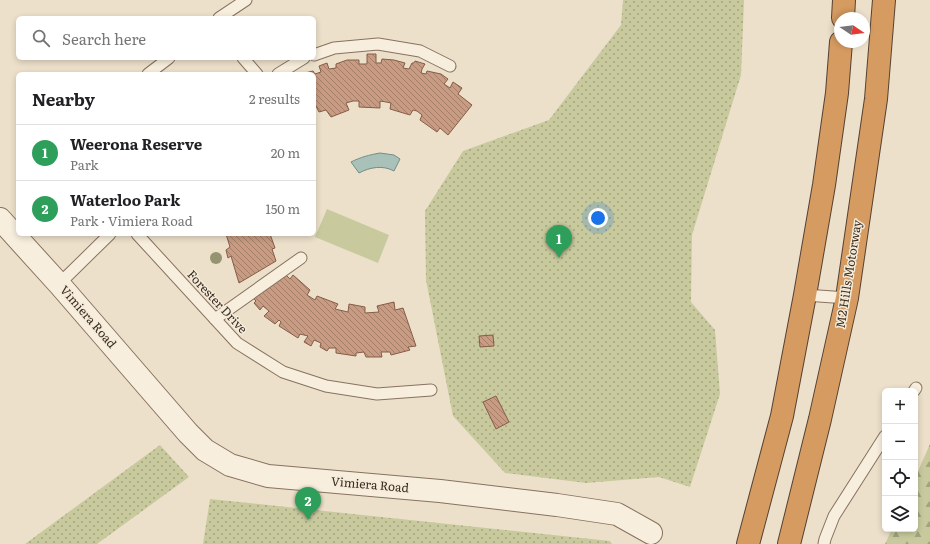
<!DOCTYPE html>
<html lang="en">
<head>
<meta charset="utf-8">
<style>
	:root { --surface:#fff; --page:#f2f2f2; --text:#202124; --muted:#757577; --line:#e0e0e0; --accent:#0b8043 }
	body { margin:0; font-family:Literata,serif; background:var(--page); color:var(--text) }
	.controls { position:absolute; right:12px; bottom:12px; display:grid; overflow:hidden; border-radius:6px; box-shadow:0 2px 6px #0003 }
	.controls button { width:36px; height:36px; display:grid; place-items:center; padding:0; border:0; border-bottom:1px solid var(--line); background:var(--surface); color:var(--text); font:20px sans-serif }
	.compass { position:absolute; left:834px; top:12px; width:36px; height:36px; border-radius:50%; background:var(--surface); box-shadow:0 2px 6px #0003; rotate:103deg }
	.you { position:absolute; left:598px; top:218px; width:14px; height:14px; margin:-10px; border:3px solid #fff; border-radius:50%; background:#1a73e8; box-shadow:0 0 0 6px #1a73e833 }
	.badge { display:grid; place-items:center; width:26px; height:26px; border-radius:50%; background:var(--accent); color:#fff; font-size:13px; font-weight:700 }
	.pin { position:absolute; translate:-50% -33px; filter:drop-shadow(0 1px 2px #0008) }
	.pin::after { content:''; position:absolute; top:21px; width:14px; height:12px; background:inherit; clip-path:polygon(0 0,100% 0,50% 100%) }
	.list { margin:0; padding:0; list-style:none }
	h2 { display:flex; justify-content:space-between; align-items:center; height:52px; margin:0; padding:0 16px; font-size:17px }
	h2 small { font-size:13px; font-weight:400; color:var(--muted) }
	.list li { display:grid; grid-template-columns:26px 1fr auto; gap:12px; align-items:center; box-sizing:border-box; height:56px; padding:0 16px; border-top:1px solid var(--line) }
	.list b { display:block; font-size:15px; white-space:nowrap }
	.list p { margin:0; font-size:13px; white-space:nowrap; color:var(--muted) }
	.list em { font-size:13px; font-style:normal; color:var(--muted) }
	.icon { flex:none; width:22px; height:22px; fill:none; stroke:currentColor; stroke-width:2; stroke-linecap:round; stroke-linejoin:round }
	.map { position:relative; flex:none; width:930px; height:544px; overflow:hidden }
	.search { position:absolute; background:var(--surface); box-shadow:0 2px 6px #0003; left:16px; top:16px; width:300px; height:44px; display:flex; align-items:center; gap:10px; box-sizing:border-box; padding:0 14px; border-radius:6px; color:var(--muted); font-size:15px }
	.panel { position:absolute; background:var(--surface); box-shadow:0 2px 6px #0003; left:16px; top:72px; width:300px; height:164px; border-radius:6px }
	.map>svg:first-child { display:block }
	.forest { fill:url(#forest-firs) }
	.park { fill:url(#park-dots) }
	.garden { fill:#c8ca9e }
	.water { fill:#aac1b9; stroke:#718f86 }
	.building { fill:url(#building-back-hatch); stroke:#865c46 }
	.lines { fill:none; stroke-linecap:round; stroke-linejoin:round }
	.lane-casing { stroke:#88725f; stroke-width:13 }
	.street-casing { stroke:#88725f; stroke-width:24 }
	.highway-casing { stroke:#564133; stroke-width:24 }
	.lane { stroke:#f7eedd; stroke-width:11 }
	.street { stroke:#f7eedd; stroke-width:22 }
	.highway { stroke:#d59b61; stroke-width:22 }
	.tree { fill:#949472 }
	.labels { text-anchor:middle; stroke-width:3; stroke-linejoin:round; paint-order:stroke }
	.street-label { font-size:12px; fill:#3a2c22; stroke:#f4ebd9 }
</style>
</head>
<body>
<div class="map">
<svg width="930" height="544" viewBox="0 0 930 544">
	<defs>
		<pattern id="forest-firs" width="22" height="20" patternUnits="userSpaceOnUse"><rect width="22" height="20" fill="#c8ca9e"/><path d="M5 1l3.5 6h-7zM16 11l3.5 6h-7z" fill="#a3a480"/></pattern>
		<pattern id="park-dots" width="8" height="8" patternUnits="userSpaceOnUse"><rect width="8" height="8" fill="#c8ca9e"/><path d="M2 2h.1M6 6h.1" fill="none" stroke="#a3a480" stroke-width="1.8" stroke-linecap="round"/></pattern>
		<pattern id="building-back-hatch" width="6" height="6" patternUnits="userSpaceOnUse"><rect width="6" height="6" fill="#c89b82"/><path d="M-1 5l2 2M0 0l6 6M5-1l2 2" fill="none" stroke="#a37f6a"/></pattern>
	</defs>
	<rect width="100%" height="100%" fill="#ece0ca"/>
	<polygon class="forest" points="930,444 930,544 885,544 892,529 915,529 915,478"/>
	<g class="park">
		<polygon points="623,0 744,0 741,75 692,235 691,302 715,330 720,394 690,487 659,477 586,483 505,473 453,416 426,280 425,211 463,151 549,120 621,25"/>
		<polygon points="160,445 189,477 97,544 25,544"/>
		<polygon points="210,499 610,541 612,544 203,544"/>
	</g>
	<polygon class="garden" points="327,209 389,235 378,263 315,237"/>
	<path class="water" d="M 380,153 L 394,155 L 400,159 L 394,171 C 383,165 370,167 359,173 L 351,162 C 361,157 369,155 380,153 Z"/>
	<g class="building">
		<polygon points="367,54 376,54 376,63 381,63 382,59 394,60 405,63 403,68 409,69 412,63 414,63 415,61 425,64 422,69 421,73 426,74 427,71 441,74 448,79 444,84 450,88 453,82 462,88 458,94 472,105 448,135 440,128 437,132 420,120 422,115 417,111 413,110 410,115 390,109 391,103 386,102 380,101 380,108 359,107 359,101 353,101 346,103 349,110 331,117 326,110 319,112 314,102 314,74 306,74 305,73 313,71 315,74 321,72 319,66 327,63 329,69 336,68 336,64 347,60 359,60 359,64 367,64"/>
		<polygon points="226,234 270,234 275,248 272,249 276,261 239,283 231,256 228,258 226,250 230,247"/>
		<polygon points="284,273 290,279 293,275 310,290 307,295 315,300 317,296 338,304 335,309 348,312 349,304 365,307 365,313 379,312 377,306 394,302 395,310 403,308 416,346 408,347 410,350 391,355 390,352 381,352 382,357 366,357 364,352 356,353 356,356 336,353 336,348 329,348 327,351 320,347 321,343 314,340 311,346 304,342 308,336 300,334 298,338 279,326 281,322 279,320 275,324 264,316 269,311 263,306 260,310 254,303 256,301 253,298"/>
		<polygon points="493,335 494,346 480,347 479,336"/>
		<polygon points="496,396 509,422 496,429 483,402"/>
	</g>
	<g class="lines">
		<defs>
			<g id="lane">
				<polyline points="219,18 246,0"/>
				<polyline points="314,55 334,48 378,44 420,51 450,66"/>
				<polyline points="243,58 257,74"/>
				<polyline points="148,74 169,58"/>
				<polyline points="278,74 304,58"/>
				<polyline points="137,234 237,343 283,372 326,386 377,394 431,390"/>
				<polyline points="59,284 110,234"/>
				<polyline points="805,295 847,298"/>
				<polyline points="215,319 301,258"/>
				<polyline points="914,391 916,388"/>
				<polyline points="824,544 825,539 834,516 885,436"/>
			</g>
			<polyline id="street" points="0,219 59,284 188,433 205,450 230,465 268,476 440,491 557,505 617,514 651,533"/>
			<g id="highway">
				<polyline points="843,18 844,0"/>
				<polyline points="748,544 782,416 805,295 824,185 837,93 841,42"/>
				<polyline points="789,544 820,419 847,298 876,99 884,0"/>
			</g>
		</defs>
		<use href="#lane" class="lane-casing"/>
		<use href="#street" class="street-casing"/>
		<use href="#highway" class="highway-casing"/>
		<use href="#lane" class="lane"/>
		<use href="#street" class="street"/>
		<use href="#highway" class="highway"/>
	</g>
	<circle class="tree" cx="216" cy="258" r="6"/>
	<g class="labels">
		<g class="street-label">
			<text transform="translate(849 274) rotate(-81)" y="4">M2 Hills Motorway</text>
			<text transform="translate(217 302) rotate(47)" y="4">Forester Drive</text>
			<text transform="translate(88 317) rotate(49)" y="4">Vimiera Road</text>
			<text transform="translate(370 485) rotate(5)" y="4">Vimiera Road</text>
		</g>
	</g>
</svg>
<div class="controls">
<button>+</button>
<button>−</button>
<button><svg class="icon" aria-label="locate" viewBox="0 0 24 24"><circle cx="12" cy="12" r="6"/><path d="M12 2v4M12 18v4M2 12h4M18 12h4"/></svg></button>
<button><svg class="icon" aria-label="layers" viewBox="0 0 24 24"><path d="M12 4l9 5-9 5-9-5zM3 14l9 5 9-5"/></svg></button>
</div>
<svg class="compass" viewBox="-18 -18 36 36"><path d="M0-13l5 13h-10z" fill="#e53935"/><path d="M0 13l5-13h-10z" fill="#757577"/></svg>
<div class="you"></div>
<div class="pin badge" style="left:559px;top:258px;background:#2e9e5b">1</div>
<div class="pin badge" style="left:308px;top:520px;background:#2e9e5b">2</div>
<div class="search"><svg class="icon" aria-label="search" viewBox="0 0 24 24"><circle cx="10" cy="10" r="6"/><path d="M15 15l6 6"/></svg>Search here</div>
<section class="panel">
<h2>Nearby<small>2 results</small></h2>
<ul class="list">
<li><span class="badge" style="background:#2e9e5b">1</span><div><b>Weerona Reserve</b><p>Park</p></div><em>20 m</em></li>
<li><span class="badge" style="background:#2e9e5b">2</span><div><b>Waterloo Park</b><p>Park · Vimiera Road</p></div><em>150 m</em></li>
</ul>
</section>
</div>
</body>
</html>
